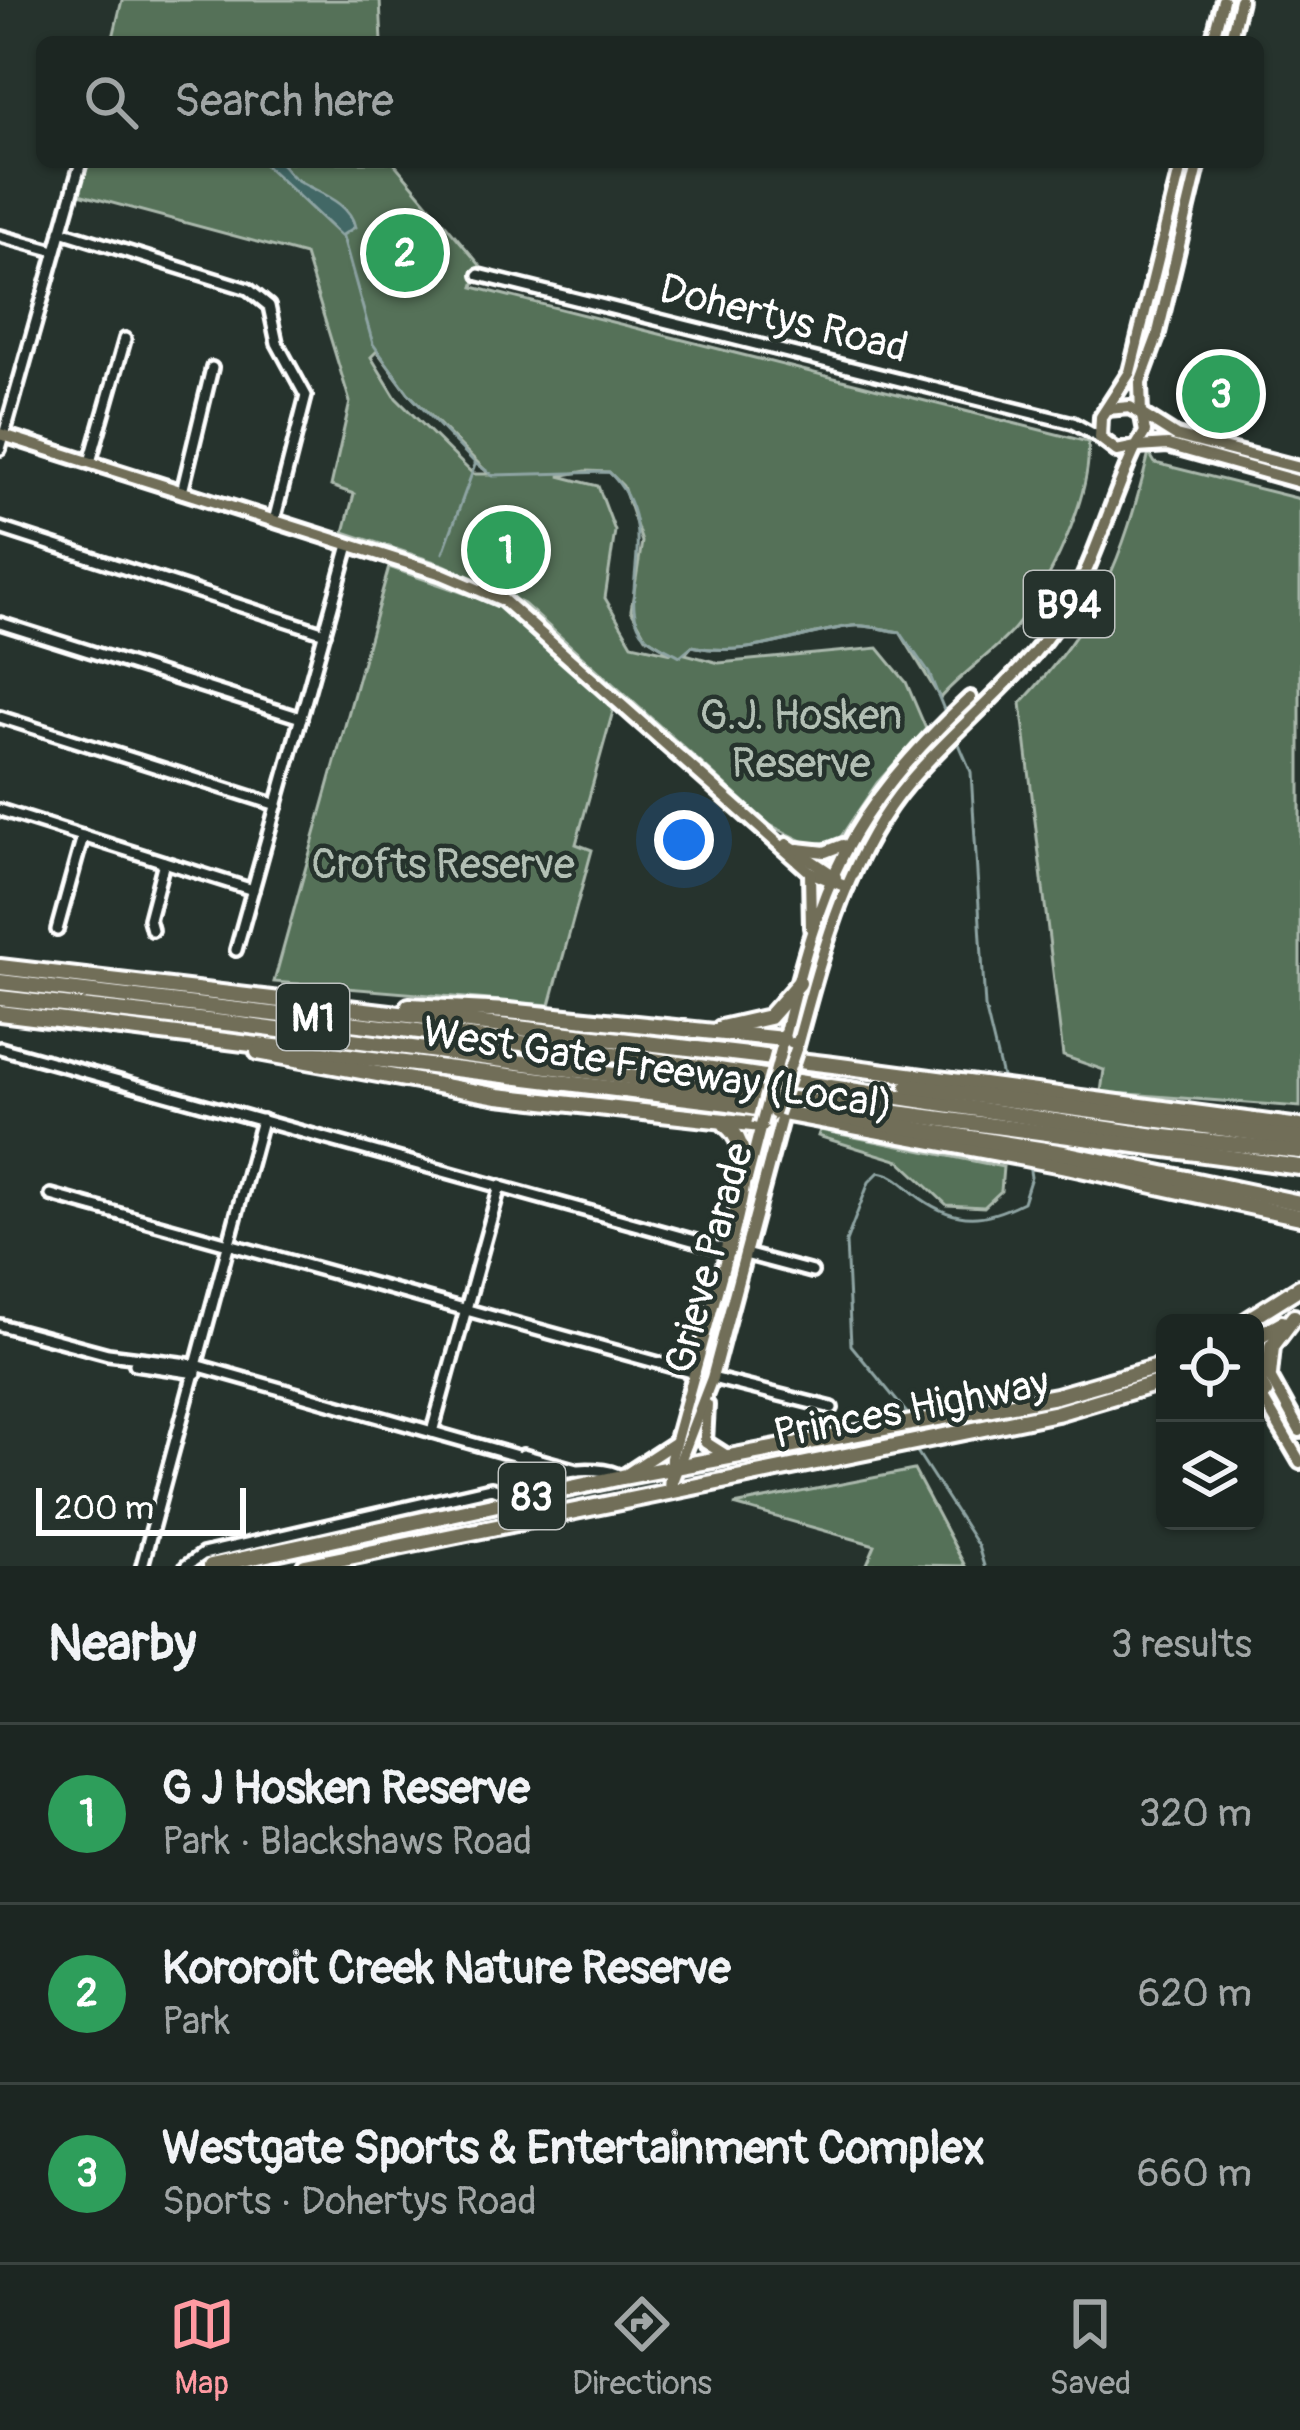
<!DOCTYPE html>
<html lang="en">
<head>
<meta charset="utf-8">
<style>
	:root { --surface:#1c2622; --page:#252e2a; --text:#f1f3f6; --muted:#a0a5a5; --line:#3a4340; --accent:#ff9aa2 }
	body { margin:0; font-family:Pangolin,sans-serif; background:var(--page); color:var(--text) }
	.controls { position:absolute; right:36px; bottom:36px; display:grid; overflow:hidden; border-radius:18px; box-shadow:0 3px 9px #0004 }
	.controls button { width:108px; height:108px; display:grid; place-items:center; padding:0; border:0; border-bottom:3px solid var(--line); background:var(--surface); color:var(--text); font:60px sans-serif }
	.scale { position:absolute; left:36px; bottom:30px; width:210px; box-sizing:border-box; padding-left:12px; border:6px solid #fff; border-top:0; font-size:33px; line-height:42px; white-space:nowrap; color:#fff; -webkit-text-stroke:9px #26332d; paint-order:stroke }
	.you { position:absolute; left:684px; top:840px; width:42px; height:42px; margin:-30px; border:9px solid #fff; border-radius:50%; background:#1a73e8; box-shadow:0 0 0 18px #1a73e833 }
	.badge { display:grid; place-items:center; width:78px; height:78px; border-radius:50%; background:var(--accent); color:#fff; font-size:39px; font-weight:700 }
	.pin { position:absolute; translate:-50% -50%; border:6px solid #fff; box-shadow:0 3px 12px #0006 }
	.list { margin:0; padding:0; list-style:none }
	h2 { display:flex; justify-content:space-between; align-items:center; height:156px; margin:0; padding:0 48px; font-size:51px }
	h2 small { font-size:39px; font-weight:400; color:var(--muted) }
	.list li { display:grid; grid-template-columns:78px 1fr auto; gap:36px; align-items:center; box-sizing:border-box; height:180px; padding:0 48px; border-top:3px solid var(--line) }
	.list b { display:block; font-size:45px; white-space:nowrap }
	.list p { margin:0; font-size:39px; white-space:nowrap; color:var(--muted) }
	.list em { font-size:39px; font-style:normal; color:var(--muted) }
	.icon { flex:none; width:66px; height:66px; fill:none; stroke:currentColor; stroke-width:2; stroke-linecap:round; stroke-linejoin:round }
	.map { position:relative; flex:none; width:1300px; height:1566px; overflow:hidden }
	.search { position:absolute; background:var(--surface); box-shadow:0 3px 9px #0004; left:36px; right:36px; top:36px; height:132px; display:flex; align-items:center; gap:30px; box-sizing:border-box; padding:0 42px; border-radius:18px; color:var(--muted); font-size:45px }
	.sheet { height:696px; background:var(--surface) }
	nav { display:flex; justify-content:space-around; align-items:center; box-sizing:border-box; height:168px; border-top:3px solid var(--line); background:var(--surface); font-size:33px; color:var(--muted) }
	nav a { display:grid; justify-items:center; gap:6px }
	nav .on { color:var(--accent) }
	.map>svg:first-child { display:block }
	.green { fill:#547158; stroke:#aab8ac; stroke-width:3; fill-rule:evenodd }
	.water { fill:#436866; stroke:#8ea4a3; stroke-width:3 }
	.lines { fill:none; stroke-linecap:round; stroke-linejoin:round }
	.stream { stroke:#8ea4a3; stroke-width:3 }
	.minor-casing { stroke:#fff; stroke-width:18 }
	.major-casing { stroke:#fff; stroke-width:20 }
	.highway-casing { stroke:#fff; stroke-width:22 }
	.minor { stroke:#26332d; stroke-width:9 }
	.major { stroke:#716e59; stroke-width:10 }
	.highway { stroke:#716e59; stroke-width:14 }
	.major-bridge-casing { stroke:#fff; stroke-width:20; stroke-linecap:butt }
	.major-bridge { stroke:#716e59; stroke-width:10 }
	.labels { text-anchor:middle; stroke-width:9; stroke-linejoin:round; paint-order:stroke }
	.shield { fill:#26332d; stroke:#bec2c0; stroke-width:3 }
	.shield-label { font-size:39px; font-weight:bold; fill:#fff }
	.street-label { font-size:42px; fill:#fff; stroke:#26332d }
	.park-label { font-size:42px; fill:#b2bfb4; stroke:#26332d }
</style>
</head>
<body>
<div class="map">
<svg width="1300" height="1566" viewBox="0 0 1300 1566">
	<rect width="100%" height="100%" fill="#26332d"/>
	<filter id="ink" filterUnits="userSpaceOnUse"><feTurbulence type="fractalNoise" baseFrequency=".00833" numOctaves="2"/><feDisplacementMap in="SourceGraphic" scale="24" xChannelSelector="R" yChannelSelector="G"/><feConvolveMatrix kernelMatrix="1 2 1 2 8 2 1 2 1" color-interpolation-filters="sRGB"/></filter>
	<g filter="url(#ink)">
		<g class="green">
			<polygon points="122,0 380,0 382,42 112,42"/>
			<path d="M 84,162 L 393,162 L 480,265 L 473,287 L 1088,442 C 1093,494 1048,589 1014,629 C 992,654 962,673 940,698 L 900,632 C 885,630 867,624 852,626 C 798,633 748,659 692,646 L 685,654 L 719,663 L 878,648 L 906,682 L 926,729 L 877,783 L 838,841 L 809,844 L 770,825 L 524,604 L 444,565 L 344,532 L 354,494 L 331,486 L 350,402 L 305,255 L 75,193 ZM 377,351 L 408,393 L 489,474 L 473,474 L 396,398 L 371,357 ZM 586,471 L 609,472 L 623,486 L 642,542 L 631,610 L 646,637 L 672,653 L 632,644 L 605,598 L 615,531 L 598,486 L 559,476 Z"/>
			<path d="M 1149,453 L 1155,463 L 1300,499 L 1300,1107 L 1101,1092 L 1104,1070 L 1063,1056 L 1021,703 C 1099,620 1122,562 1149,453 Z"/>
			<polygon points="389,567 507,608 615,704 576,844 592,850 550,1005 274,982"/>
			<polygon points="820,1130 1003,1167 1001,1191 984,1207 947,1205 900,1161 818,1136"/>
			<polygon points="914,1470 965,1566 867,1564 875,1545 734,1505"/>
		</g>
		<path class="water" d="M 262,162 L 279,162 C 285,166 288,173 293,177 C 313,192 349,199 355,227 L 341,236 Z"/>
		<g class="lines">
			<g class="stream">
				<path d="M 343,237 L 373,344 L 408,393 L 476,464 L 493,475 L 609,472 C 668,530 610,603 647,637 C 656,645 670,650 680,656 L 692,646 C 748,659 798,633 853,626 C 867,624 885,630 900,632 L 929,673 L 947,717"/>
				<polyline points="443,553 475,465"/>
				<polyline points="956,737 971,772 985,1007 1003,1081"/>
				<path d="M 910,1417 L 851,1345 L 846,1242 L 869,1182 L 879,1172 C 898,1175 905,1187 920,1198 C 958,1225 985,1221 1023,1202 L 1031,1177 L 1029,1165"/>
				<polyline points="916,1450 978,1546 984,1566"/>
			</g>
			<defs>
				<g id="minor">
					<polyline points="61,231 248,289 269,306 277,343 306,396 274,521"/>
					<polyline points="0,236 55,251"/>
					<polyline points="479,275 1073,423 1100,438"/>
					<polyline points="0,449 81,162"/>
					<polyline points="90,462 125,339"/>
					<polyline points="182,492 212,368"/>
					<polyline points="0,528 325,633"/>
					<polyline points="0,623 301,718"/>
					<polyline points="0,717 277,805"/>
					<polyline points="0,810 253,890"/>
					<polyline points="57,930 83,836"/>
					<polyline points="152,930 149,919 164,862"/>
					<polyline points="236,950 349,545"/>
					<polyline points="0,1048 728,1250"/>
					<polyline points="51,1195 695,1373"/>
					<polyline points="745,1254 812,1272"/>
					<polyline points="0,1325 108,1354 196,1365 517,1456 532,1465 530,1481"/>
					<polyline points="135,1364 196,1373"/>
					<polyline points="712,1378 832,1408"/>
					<polyline points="432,1432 500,1186"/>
					<polyline points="523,1455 577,1470"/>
					<path d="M 505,1497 C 527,1474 595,1460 622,1477"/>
					<polyline points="142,1566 262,1120"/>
					<polyline points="186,1566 203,1554 491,1488 519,1498"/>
				</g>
				<g id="major">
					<polyline points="1212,42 1223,0"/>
					<polyline points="1230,42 1240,0"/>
					<polyline points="1107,409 1130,407 1176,436 1300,468"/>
					<polyline points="1141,415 1140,383 1157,337 1199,162"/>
					<polyline points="1142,416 1145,432 1136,447 1117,451 1100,438 1101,417 1130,372 1182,162"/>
					<polyline points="0,434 442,574 503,600 810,872 847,887"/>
					<polyline points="1137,447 1168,445 1300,482"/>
					<polyline points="787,844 836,877"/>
					<polyline points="798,849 825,852 843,845"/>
					<polyline points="810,872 811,928"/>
					<path d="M 792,1043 L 796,1049 C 821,958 846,855 909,782 C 958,724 1022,679 1063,614 C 1097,561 1109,503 1136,447"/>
					<path d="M 782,1045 C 821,881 845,815 970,698"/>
					<polyline points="747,1179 761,1125 774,1113"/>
					<polyline points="1255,1350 1300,1431"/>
					<polyline points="1255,1369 1267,1393"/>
					<polyline points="1255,1385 1300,1462"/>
					<polyline points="707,1405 705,1442 727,1456"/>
					<polyline points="625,1475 674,1443"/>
					<polyline points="670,1487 712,1378 782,1115"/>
					<polyline points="669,1490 671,1458 730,1244"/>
				</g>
				<g id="highway">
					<polyline points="0,967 833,1065 1300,1127"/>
					<polyline points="0,982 607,1053 1155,1136 1300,1151"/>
					<polyline points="0,998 234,1024 1300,1167"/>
					<polyline points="409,1006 508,1011 783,1039"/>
					<polyline points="0,1013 729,1103 1062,1165 1300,1217"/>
					<polyline points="721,1028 769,1017 799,983"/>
					<polyline points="258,1052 498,1096 761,1125"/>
					<polyline points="908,1086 1300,1139"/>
					<polyline points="810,1112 1064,1153 1300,1203"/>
					<path d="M 726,1125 C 760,1153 735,1212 728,1250"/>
					<polyline points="1243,1323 1300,1287"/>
					<polyline points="1255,1338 1282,1323"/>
					<polyline points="1269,1375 1272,1346 1294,1317"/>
					<polyline points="211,1566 622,1477 1056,1396 1165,1365"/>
					<polyline points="305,1566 1057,1413 1165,1381"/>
				</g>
			</defs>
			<use href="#minor" class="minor-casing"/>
			<use href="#major" class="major-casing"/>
			<use href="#highway" class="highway-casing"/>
			<use href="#minor" class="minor"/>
			<use href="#major" class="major"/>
			<use href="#highway" class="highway"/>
			<defs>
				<g id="major-bridge">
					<polyline points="774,1113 796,1049"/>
					<polyline points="761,1125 781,1050"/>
				</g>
			</defs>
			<use href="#major-bridge" class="major-bridge-casing"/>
			<use href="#major-bridge" class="major-bridge"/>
		</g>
	</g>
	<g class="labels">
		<g class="shield">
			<rect x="1024" y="571" width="90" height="66" rx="9"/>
			<rect x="277" y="984" width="72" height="66" rx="9"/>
			<rect x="499" y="1463" width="66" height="66" rx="9"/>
		</g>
		<g class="shield-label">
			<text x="1069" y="618">B94</text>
			<text x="313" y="1031">M1</text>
			<text x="532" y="1510">83</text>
		</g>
		<g class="street-label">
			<text transform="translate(784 317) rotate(14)" y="15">Dohertys Road</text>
			<text transform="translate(658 1067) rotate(9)" y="15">West Gate Freeway (Local)</text>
			<text transform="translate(708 1258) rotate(-75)" y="15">Grieve Parade</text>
			<text transform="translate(911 1407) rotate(-11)" y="15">Princes Highway</text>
		</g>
		<g class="park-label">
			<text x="801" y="729">G.J. Hosken<tspan x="801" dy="48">Reserve</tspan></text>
			<text x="443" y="878">Crofts Reserve</text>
		</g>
	</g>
</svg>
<div class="controls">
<button><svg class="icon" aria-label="locate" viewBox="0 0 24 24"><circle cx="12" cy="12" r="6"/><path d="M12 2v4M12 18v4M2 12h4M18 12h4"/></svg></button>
<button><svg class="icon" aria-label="layers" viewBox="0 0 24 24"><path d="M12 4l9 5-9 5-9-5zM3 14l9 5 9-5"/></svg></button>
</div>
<div class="scale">200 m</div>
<div class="you"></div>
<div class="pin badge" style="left:506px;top:550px;background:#2e9e5b">1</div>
<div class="pin badge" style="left:405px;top:253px;background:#2e9e5b">2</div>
<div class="pin badge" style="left:1221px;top:394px;background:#2e9e5b">3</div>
<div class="search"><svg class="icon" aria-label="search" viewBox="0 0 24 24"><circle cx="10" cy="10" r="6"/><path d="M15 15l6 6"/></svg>Search here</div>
</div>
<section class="sheet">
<h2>Nearby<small>3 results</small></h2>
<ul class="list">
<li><span class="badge" style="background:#2e9e5b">1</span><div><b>G J Hosken Reserve</b><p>Park · Blackshaws Road</p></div><em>320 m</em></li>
<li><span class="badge" style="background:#2e9e5b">2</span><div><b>Kororoit Creek Nature Reserve</b><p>Park</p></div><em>620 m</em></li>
<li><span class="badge" style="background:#2e9e5b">3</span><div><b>Westgate Sports &amp; Entertainment Complex</b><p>Sports · Dohertys Road</p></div><em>660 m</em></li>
</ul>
</section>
<nav>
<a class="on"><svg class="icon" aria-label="map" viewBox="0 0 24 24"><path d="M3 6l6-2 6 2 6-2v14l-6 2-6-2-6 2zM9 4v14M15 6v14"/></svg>Map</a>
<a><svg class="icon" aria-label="directions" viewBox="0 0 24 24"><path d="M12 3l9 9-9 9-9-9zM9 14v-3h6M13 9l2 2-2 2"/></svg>Directions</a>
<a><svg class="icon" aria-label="saved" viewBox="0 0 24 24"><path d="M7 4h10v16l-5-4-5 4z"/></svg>Saved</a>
</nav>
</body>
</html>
